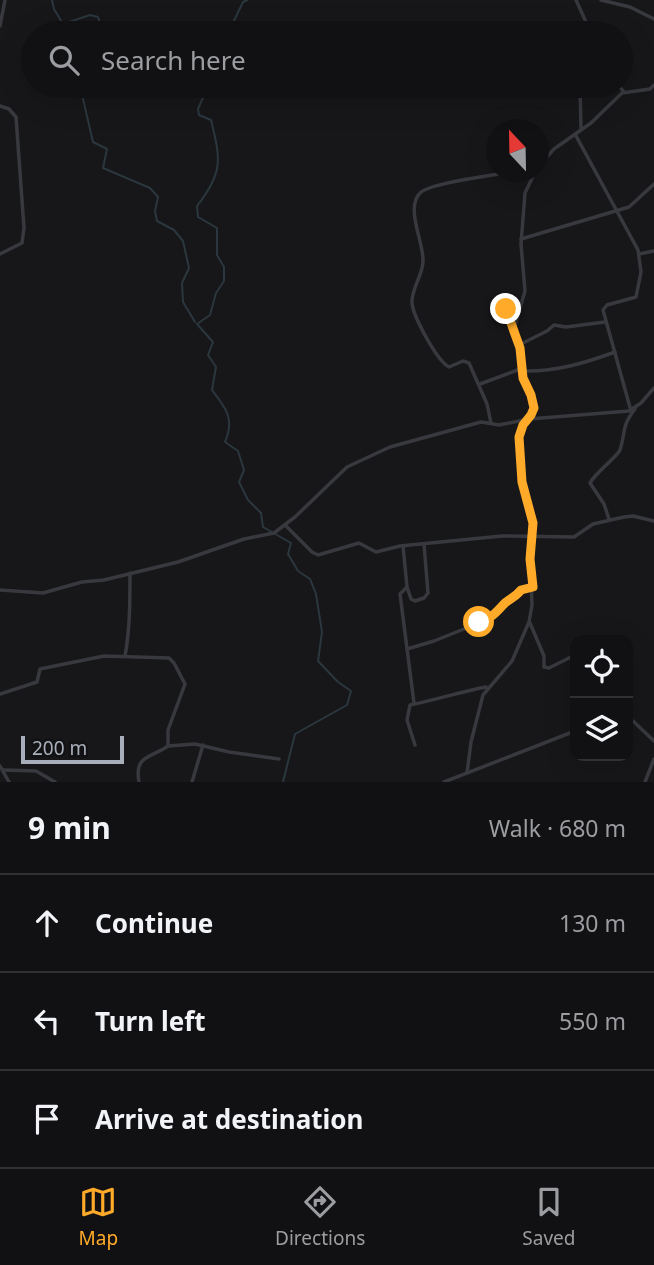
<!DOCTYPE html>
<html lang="en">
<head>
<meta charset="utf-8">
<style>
	:root { --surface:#111113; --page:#1e1f21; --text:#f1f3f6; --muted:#9c9da0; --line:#303133; --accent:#ffaa29 }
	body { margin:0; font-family:"Noto Sans",sans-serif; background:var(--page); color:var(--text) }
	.controls { position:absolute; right:21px; bottom:21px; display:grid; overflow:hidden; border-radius:14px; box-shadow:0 7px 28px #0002 }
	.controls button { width:63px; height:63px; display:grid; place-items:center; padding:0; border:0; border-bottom:2px solid var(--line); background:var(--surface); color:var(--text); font:35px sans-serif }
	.compass { position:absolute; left:486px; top:119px; width:63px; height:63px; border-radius:50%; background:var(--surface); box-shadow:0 7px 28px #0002; rotate:338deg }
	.scale { position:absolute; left:21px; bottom:18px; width:103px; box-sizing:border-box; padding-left:7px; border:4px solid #a8aeba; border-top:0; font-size:19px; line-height:24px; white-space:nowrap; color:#a8aeba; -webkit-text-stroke:5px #121214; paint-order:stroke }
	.stop { position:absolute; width:21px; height:21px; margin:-16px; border:5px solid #ffaa29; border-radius:50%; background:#fff }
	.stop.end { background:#ffaa29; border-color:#fff; box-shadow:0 2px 7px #0008 }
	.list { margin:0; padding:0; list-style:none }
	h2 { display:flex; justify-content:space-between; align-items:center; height:91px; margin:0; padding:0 28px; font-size:30px }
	h2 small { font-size:23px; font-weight:400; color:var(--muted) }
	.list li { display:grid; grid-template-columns:46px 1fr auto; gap:21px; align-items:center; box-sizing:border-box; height:98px; padding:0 28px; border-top:2px solid var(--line) }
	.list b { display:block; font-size:26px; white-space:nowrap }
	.list em { font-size:23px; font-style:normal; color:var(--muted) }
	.icon { flex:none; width:38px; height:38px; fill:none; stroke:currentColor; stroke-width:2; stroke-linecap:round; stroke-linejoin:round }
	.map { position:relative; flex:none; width:654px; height:782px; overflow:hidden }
	.search { position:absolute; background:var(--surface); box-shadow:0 7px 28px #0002; left:21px; right:21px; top:21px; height:77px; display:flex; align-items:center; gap:18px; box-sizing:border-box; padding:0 24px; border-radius:38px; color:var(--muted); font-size:26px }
	.sheet { height:385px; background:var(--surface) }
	nav { display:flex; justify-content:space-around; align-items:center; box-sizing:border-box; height:98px; border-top:2px solid var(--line); background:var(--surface); font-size:19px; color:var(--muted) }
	nav a { display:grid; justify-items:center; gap:4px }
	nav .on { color:var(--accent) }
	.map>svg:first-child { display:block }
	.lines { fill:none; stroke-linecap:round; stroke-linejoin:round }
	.stream { stroke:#2b373e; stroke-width:2 }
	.street { stroke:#37393e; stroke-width:3.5 }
	.route { stroke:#ffaa29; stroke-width:9 }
</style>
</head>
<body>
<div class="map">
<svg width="654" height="782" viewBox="0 0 654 782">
	<rect width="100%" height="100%" fill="#171719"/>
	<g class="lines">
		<g class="stream">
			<polyline points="52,0 54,9 63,24 90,15 98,17 100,23 85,33"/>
			<polyline points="228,33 243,2 247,0"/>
			<polyline points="80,86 93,142 107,149 103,168 150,188 158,197 155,211 157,221 174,230 183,241 189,268 182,283 183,302 195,322"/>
			<path d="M 208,86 L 198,109 L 199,115 L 211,120 C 221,160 223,173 197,206 L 198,217 L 217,228 L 217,255 L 224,267 L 224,281 L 216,293 L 210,315 L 197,324 L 213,342 L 208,355 L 216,367 L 212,390 C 226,408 235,419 225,442 L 238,451 L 244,470 L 239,482 L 248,500 L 261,513 L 263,527 L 291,543 L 288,554 L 298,571 L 310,579 L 316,594 L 322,632 L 318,661 L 338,682 L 351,691 L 347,705 L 295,734 L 283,782"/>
		</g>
		<g class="street">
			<polyline points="576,0 591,33"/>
			<polyline points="601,0 630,7 654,19"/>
			<polyline points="0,26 5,0"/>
			<polyline points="580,86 581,129"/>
			<polyline points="619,86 624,92"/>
			<polyline points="0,106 9,109 16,117 24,228 22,243 0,254"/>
			<polyline points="575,134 638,250 641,272 636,297 607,305 603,310 631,411"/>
			<polyline points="538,167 554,149 591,123 622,93 650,89 654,85"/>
			<polyline points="521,239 629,207 654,184"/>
			<polyline points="639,254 654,251"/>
			<polyline points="514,329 525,291 521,244 525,193 535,172"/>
			<polyline points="519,345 547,331 554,325 566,327 605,322"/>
			<path d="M 523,371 C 555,372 585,363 615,352"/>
			<polyline points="480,384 523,368"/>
			<path d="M 491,423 L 487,404 L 469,363 L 463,361 L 449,367 C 437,361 413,316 412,303 C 411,289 423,275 423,261 C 424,243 405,208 420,193 C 430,183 491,176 509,172"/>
			<path d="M 609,519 L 604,504 L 590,483 C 596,472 617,457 620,450 C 626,431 621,427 635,409"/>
			<polyline points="285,525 312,552 318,555 359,543 376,552 400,546 502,536 574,537 593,524 624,517 633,516 654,521"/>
			<polyline points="403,546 407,587 411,599 415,601 424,598 428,593 424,544"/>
			<polyline points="407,587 400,594 414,703"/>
			<polyline points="0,590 43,593 82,582 104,580 178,562 244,539 274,533 295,517 347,467 390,447 481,422 499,425 529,419 629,411 641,403 654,388"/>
			<polyline points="530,623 544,656 544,667 549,668 575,655"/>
			<path d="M 407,649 L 434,641 L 489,619 C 498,613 499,607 507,602 C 513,597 516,597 521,590 L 533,587"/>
			<path d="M 125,656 C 130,629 130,601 130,573"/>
			<path d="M 0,694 L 37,682 L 40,669 L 104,656 L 169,658 L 174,663 L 185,684 L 168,730 L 168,746 C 151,758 134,755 139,782"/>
			<polyline points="628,719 633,721 654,741"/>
			<path d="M 415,745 L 407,720 L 410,705 C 435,700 460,692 486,687"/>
			<polyline points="168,746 195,744 229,752 279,759"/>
			<polyline points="0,766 9,782"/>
			<polyline points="4,770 36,771 55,782"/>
			<polyline points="467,773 471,742 483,695 512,661 529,622 532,605 530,559 532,523 522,482 519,437 523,425 531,415 534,408 531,395 523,378 520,348 506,309"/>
			<polyline points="192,782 203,745"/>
			<polyline points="444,782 575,731"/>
			<polyline points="645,782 654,759"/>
		</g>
	</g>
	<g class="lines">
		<path class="route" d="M 479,622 C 491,618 495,614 503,605 C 508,599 515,598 521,590 L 533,587 L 530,559 L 533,523 L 522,482 L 519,437 L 523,425 L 531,415 L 534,408 L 531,395 L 523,378 L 520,348 L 506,309"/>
	</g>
</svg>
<div class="controls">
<button><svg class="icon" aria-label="locate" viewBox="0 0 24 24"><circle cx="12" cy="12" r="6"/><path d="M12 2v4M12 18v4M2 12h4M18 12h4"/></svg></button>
<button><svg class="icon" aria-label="layers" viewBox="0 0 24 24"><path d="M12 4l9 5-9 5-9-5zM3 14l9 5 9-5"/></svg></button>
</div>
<svg class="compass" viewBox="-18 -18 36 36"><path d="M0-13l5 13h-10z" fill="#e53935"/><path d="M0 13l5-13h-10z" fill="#9c9da0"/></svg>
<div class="scale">200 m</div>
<div class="stop" style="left:479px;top:622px"></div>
<div class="stop end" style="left:506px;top:309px"></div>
<div class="search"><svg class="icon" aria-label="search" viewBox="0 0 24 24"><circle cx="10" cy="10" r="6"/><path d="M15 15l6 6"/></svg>Search here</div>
</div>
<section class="sheet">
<h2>9 min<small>Walk · 680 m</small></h2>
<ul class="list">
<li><svg class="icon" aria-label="ahead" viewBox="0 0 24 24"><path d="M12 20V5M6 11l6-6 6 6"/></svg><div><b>Continue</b></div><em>130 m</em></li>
<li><svg class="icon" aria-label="left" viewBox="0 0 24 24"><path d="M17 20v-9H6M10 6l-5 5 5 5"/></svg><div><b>Turn left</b></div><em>550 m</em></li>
<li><svg class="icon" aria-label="arrive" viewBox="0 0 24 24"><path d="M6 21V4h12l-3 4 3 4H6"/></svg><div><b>Arrive at destination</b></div></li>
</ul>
</section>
<nav>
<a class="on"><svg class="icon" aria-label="map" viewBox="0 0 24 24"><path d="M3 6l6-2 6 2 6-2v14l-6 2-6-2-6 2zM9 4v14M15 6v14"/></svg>Map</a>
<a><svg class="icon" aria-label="directions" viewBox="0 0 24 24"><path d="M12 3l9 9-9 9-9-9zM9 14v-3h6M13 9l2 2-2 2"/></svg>Directions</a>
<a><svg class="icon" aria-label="saved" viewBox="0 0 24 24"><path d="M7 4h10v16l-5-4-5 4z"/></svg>Saved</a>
</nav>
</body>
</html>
